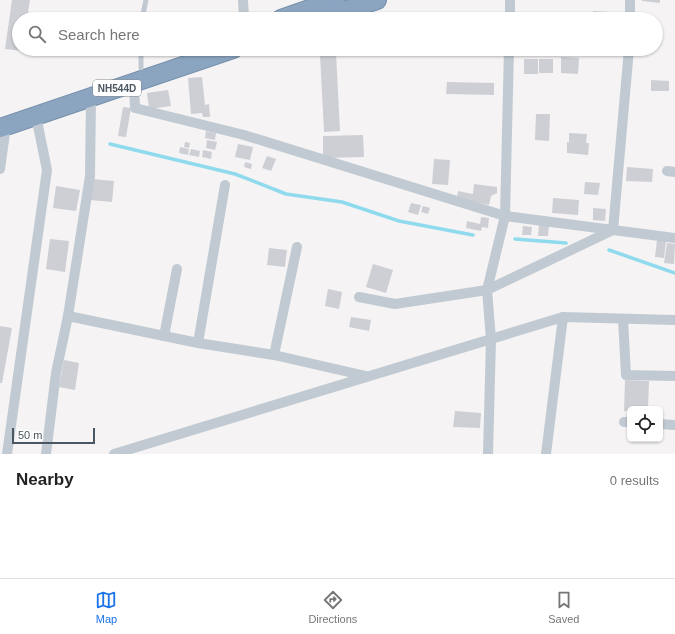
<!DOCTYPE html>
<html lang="en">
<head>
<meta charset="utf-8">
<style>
	:root { --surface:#fff; --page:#f6f6f6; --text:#222; --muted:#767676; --line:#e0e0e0; --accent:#1a73e8 }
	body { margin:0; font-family:Arial,sans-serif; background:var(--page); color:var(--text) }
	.controls { position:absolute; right:12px; bottom:12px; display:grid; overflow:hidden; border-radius:6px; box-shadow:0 1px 3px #0004 }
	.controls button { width:36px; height:36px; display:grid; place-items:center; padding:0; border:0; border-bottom:1px solid var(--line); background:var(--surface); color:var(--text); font:20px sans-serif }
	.scale { position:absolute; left:12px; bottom:10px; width:83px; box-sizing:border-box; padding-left:4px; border:2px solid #4a5661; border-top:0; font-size:11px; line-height:14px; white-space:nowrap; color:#4a5661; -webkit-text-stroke:3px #fff; paint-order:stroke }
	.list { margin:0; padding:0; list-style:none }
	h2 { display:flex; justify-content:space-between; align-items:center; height:52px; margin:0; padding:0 16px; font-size:17px }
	h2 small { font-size:13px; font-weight:400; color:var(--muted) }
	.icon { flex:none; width:22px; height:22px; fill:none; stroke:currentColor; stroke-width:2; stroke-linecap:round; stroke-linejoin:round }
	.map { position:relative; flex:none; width:675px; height:454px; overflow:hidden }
	.search { position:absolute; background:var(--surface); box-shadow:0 1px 3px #0004; left:12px; right:12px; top:12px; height:44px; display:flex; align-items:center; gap:10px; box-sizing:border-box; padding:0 14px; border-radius:22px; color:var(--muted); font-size:15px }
	.sheet { height:124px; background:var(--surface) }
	nav { display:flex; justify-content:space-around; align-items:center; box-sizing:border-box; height:56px; border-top:1px solid var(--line); background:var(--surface); font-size:11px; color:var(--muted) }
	nav a { display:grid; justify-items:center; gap:2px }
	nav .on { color:var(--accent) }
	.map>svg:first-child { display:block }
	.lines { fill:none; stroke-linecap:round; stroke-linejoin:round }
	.stream { stroke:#90daee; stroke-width:3.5 }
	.building { fill:#cdcfd5 }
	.highway-casing { stroke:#7690ad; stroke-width:20 }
	.lane { stroke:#c1cad2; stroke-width:5 }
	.street { stroke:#c1cad2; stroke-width:10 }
	.highway { stroke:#8ba5c1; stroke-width:18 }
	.labels { text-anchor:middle; stroke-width:3.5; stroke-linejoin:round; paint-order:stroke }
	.shield { fill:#fff; stroke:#808990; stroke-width:1 }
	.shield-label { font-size:10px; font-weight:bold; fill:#4a5661 }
</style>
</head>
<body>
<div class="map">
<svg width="675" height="454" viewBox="0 0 675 454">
	<rect width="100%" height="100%" fill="#f5f3f3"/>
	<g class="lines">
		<g class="stream">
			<polyline points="110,144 235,174 286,194 342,202 399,221 473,235"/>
			<polyline points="515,239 566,243"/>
			<polyline points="609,250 675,273"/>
		</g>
	</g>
	<g class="building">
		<polygon points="12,0 30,0 27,19 19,19 19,49 23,49 23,51 5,49"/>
		<polygon points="642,0 660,0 660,3 642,1"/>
		<polygon points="593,11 610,12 609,19 593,19"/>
		<rect x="520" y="49" width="18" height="7"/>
		<polygon points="320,54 336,54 340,131 324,132"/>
		<polygon points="561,57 579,58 578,74 561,73"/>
		<rect x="524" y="59" width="14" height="15"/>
		<rect x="539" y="59" width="14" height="14"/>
		<polygon points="202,77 205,105 209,104 210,117 203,117 202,113 191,114 188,78"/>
		<polygon points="651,80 669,81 669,91 651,91"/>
		<polygon points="447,82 494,83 494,95 446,94"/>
		<polygon points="168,90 171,106 149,109 147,93"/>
		<polygon points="123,107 131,108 126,137 118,136"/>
		<polygon points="536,114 550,114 549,141 535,140"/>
		<polygon points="206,131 216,133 215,140 205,138"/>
		<polygon points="569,133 587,134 586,143 589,143 588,155 567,153 567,142 574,143 569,142"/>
		<polygon points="363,135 364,157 323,158 323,136"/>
		<polygon points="207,140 217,142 215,150 206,148"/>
		<polygon points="185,142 190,143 189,148 184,147"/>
		<polygon points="238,144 253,147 250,160 235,157"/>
		<polygon points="180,147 189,149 188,155 179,153"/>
		<polygon points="191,149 200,151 199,157 189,155"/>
		<polygon points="203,150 212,152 211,159 202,157"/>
		<polygon points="267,156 276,159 271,171 262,168"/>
		<polygon points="434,159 450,160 448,185 432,184"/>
		<polygon points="245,162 252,164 251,169 244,167"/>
		<polygon points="627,167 653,169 652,182 626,181"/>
		<polygon points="92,179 114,181 112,202 90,200"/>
		<polygon points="585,182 600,183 598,195 584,194"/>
		<polygon points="474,184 497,187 497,193 491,196 489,205 457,198 458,191 473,194"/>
		<polygon points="56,186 80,190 76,211 53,208"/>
		<polygon points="553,198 579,200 578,215 552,213"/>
		<polygon points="411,203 421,205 418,215 408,212"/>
		<polygon points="423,206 430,208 428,214 421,212"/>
		<polygon points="593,208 606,209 605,221 593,220"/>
		<polygon points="481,217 489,218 488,228 482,227 481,231 466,228 467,221 480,224"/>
		<polygon points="539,224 549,225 548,236 538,236"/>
		<polygon points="523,226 532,227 531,235 522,235"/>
		<polygon points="50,239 69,241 65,272 46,269"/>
		<polygon points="657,240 666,241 664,258 655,257"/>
		<polygon points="667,243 675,244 674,264 664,263"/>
		<polygon points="269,248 287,250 285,267 267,265"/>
		<polygon points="373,264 393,270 386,293 366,287"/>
		<polygon points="328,289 342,292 339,309 325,306"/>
		<polygon points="351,317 371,320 369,331 349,327"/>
		<polygon points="0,326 12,328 2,383 0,383"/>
		<polygon points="64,360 79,363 75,390 59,387"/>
		<polygon points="625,380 649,381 648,409 630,409 630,411 624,411"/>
		<polygon points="455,411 481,413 480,428 453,427"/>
	</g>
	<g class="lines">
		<defs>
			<g id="highway">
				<polyline points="281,19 335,0"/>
				<polyline points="321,19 377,0"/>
				<polyline points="0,128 233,49"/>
			</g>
		</defs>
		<use href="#highway" class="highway-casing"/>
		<g class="lane">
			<polyline points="142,19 146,0"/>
			<polyline points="141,49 141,68"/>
		</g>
		<g class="street">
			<polyline points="243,0 244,19"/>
			<polyline points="510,19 510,0"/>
			<polyline points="630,19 630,0"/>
			<polyline points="134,83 135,108 244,135 505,216 675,238"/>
			<polyline points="0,169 6,126"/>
			<polyline points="667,171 675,172"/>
			<polyline points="359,297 395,304 487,290 613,230 629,49"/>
			<polyline points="68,316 198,343 274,355 366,376"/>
			<polyline points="623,319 626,375 675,376"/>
			<polyline points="164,336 177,269"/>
			<polyline points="198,343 225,185"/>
			<polyline points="274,355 297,247"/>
			<polyline points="624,422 630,422"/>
			<polyline points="660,424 675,425"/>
			<polyline points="7,454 47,170 36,116"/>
			<polyline points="46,454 56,373 68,316 90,176 91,97"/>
			<polyline points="114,454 563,317 675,320"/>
			<polyline points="488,454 491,339 487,290 505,216 509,49"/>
			<polyline points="546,454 563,317"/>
		</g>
		<use href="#highway" class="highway"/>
	</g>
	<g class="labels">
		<rect class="shield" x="93" y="80" width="48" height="16" rx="3"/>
		<g class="shield-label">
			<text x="117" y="92">NH544D</text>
		</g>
	</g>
</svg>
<div class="controls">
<button><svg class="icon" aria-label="locate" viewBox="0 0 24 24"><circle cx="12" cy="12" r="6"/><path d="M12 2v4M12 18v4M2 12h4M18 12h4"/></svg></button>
</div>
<div class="scale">50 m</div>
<div class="search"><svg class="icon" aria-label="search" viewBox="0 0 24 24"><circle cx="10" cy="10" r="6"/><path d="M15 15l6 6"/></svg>Search here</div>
</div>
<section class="sheet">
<h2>Nearby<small>0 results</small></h2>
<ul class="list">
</ul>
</section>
<nav>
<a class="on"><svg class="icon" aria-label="map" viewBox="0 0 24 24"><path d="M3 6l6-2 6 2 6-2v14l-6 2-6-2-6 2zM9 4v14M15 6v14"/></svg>Map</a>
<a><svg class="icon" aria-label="directions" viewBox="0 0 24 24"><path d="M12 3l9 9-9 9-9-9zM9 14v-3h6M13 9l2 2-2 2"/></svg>Directions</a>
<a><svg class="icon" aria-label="saved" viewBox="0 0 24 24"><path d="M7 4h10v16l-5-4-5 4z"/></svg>Saved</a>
</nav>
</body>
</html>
